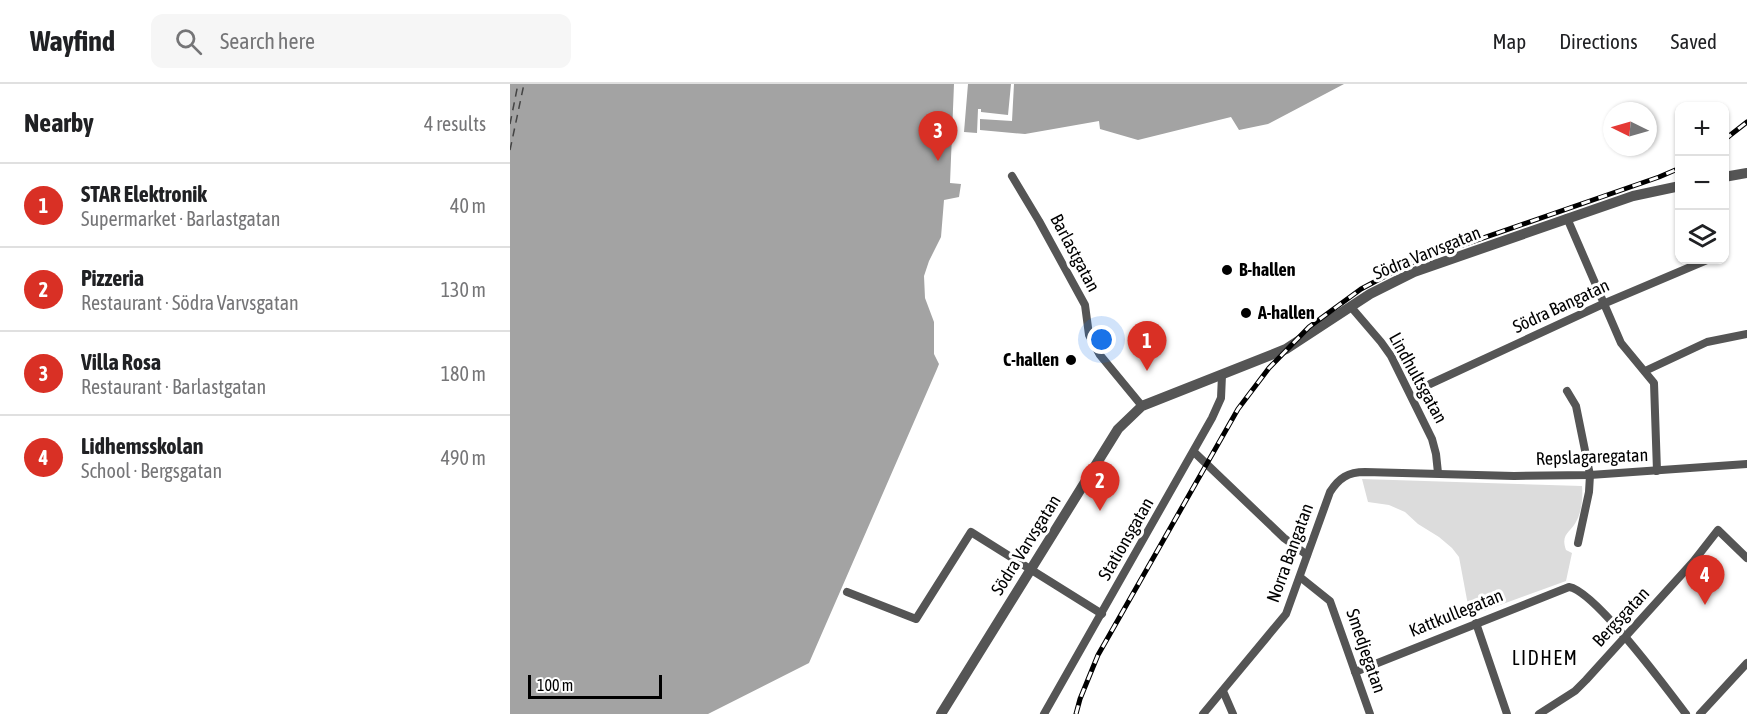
<!DOCTYPE html>
<html lang="en">
<head>
<meta charset="utf-8">
<style>
	:root { --surface:#fff; --page:#f6f6f6; --text:#202124; --muted:#757577; --line:#e0e0e0; --accent:#d93025 }
	body { margin:0; font-family:"Asap Condensed",sans-serif; background:var(--page); color:var(--text) }
	.controls { position:absolute; right:18px; top:18px; display:grid; overflow:hidden; border-radius:12px; box-shadow:0 2px 4px #0004 }
	.controls button { width:54px; height:54px; display:grid; place-items:center; padding:0; border:0; border-bottom:2px solid var(--line); background:var(--surface); color:var(--text); font:30px sans-serif }
	.compass { position:absolute; left:1093px; top:18px; width:54px; height:54px; border-radius:50%; background:var(--surface); box-shadow:0 2px 4px #0004; rotate:275deg }
	.scale { position:absolute; left:18px; bottom:15px; width:134px; box-sizing:border-box; padding-left:6px; border:3px solid #000; border-top:0; font-size:16px; line-height:21px; white-space:nowrap; color:#000; -webkit-text-stroke:4px #fff; paint-order:stroke }
	.you { position:absolute; left:592px; top:256px; width:21px; height:21px; margin:-15px; border:4px solid #fff; border-radius:50%; background:#1a73e8; box-shadow:0 0 0 9px #1a73e833 }
	.badge { display:grid; place-items:center; width:39px; height:39px; border-radius:50%; background:var(--accent); color:#fff; font-size:20px; font-weight:700 }
	.pin { position:absolute; translate:-50% -50px; filter:drop-shadow(0 2px 3px #0008) }
	.pin::after { content:''; position:absolute; top:32px; width:21px; height:18px; background:inherit; clip-path:polygon(0 0,100% 0,50% 100%) }
	.list { margin:0; padding:0; list-style:none }
	h2 { display:flex; justify-content:space-between; align-items:center; height:78px; margin:0; padding:0 24px; font-size:26px }
	h2 small { font-size:20px; font-weight:400; color:var(--muted) }
	.list li { display:grid; grid-template-columns:39px 1fr auto; gap:18px; align-items:center; box-sizing:border-box; height:84px; padding:0 24px; border-top:2px solid var(--line) }
	.list b { display:block; font-size:22px; white-space:nowrap }
	.list p { margin:0; font-size:20px; white-space:nowrap; color:var(--muted) }
	.list em { font-size:20px; font-style:normal; color:var(--muted) }
	.icon { flex:none; width:33px; height:33px; fill:none; stroke:currentColor; stroke-width:2; stroke-linecap:round; stroke-linejoin:round }
	.map { position:relative; flex:none; width:1237px; height:630px; overflow:hidden }
	header { display:flex; align-items:center; gap:36px; box-sizing:border-box; height:84px; padding:0 30px; background:var(--surface); border-bottom:2px solid var(--line) }
	header strong { font-size:28px }
	nav { display:flex; gap:33px; margin-inline-start:auto; font-size:21px }
	.search { width:420px; height:54px; background:var(--page); display:flex; align-items:center; gap:15px; box-sizing:border-box; padding:0 21px; border-radius:12px; color:var(--muted); font-size:22px }
	main { display:flex }
	aside { flex:1; background:var(--surface) }
	.map>svg:first-child { display:block }
	.green { fill:#dcdcdc }
	.water { fill:#a3a3a3 }
	.lines { fill:none; stroke-linecap:round; stroke-linejoin:round }
	.ferry { stroke:#444; stroke-width:1.5; stroke-dasharray:8 6; stroke-linecap:butt }
	.minor { stroke:#555; stroke-width:8 }
	.tertiary { stroke:#555; stroke-width:10 }
	.rail-casing { stroke:#000; stroke-width:5 }
	.rail { stroke:#fff; stroke-width:3; stroke-dasharray:9; stroke-linecap:butt }
	.poi-dot { fill:#000; stroke:#fff; stroke-width:2 }
	.labels { text-anchor:middle; stroke-width:6; stroke-linejoin:round; paint-order:stroke }
	.street-label { font-size:18px; fill:#000; stroke:#fff }
	.poi-label { font-size:18px; font-weight:bold; fill:#000; stroke:#fff; text-anchor:start }
	.neighbourhood-label { font-size:20px; letter-spacing:1.5px; fill:#000; stroke:#fff }
</style>
</head>
<body>
<header>
<strong>Wayfind</strong>
<div class="search"><svg class="icon" aria-label="search" viewBox="0 0 24 24"><circle cx="10" cy="10" r="6"/><path d="M15 15l6 6"/></svg>Search here</div>
<nav><a>Map</a><a>Directions</a><a>Saved</a></nav>
</header>
<main>
<aside>
<h2>Nearby<small>4 results</small></h2>
<ul class="list">
<li><span class="badge">1</span><div><b>STAR Elektronik</b><p>Supermarket · Barlastgatan</p></div><em>40 m</em></li>
<li><span class="badge">2</span><div><b>Pizzeria</b><p>Restaurant · Södra Varvsgatan</p></div><em>130 m</em></li>
<li><span class="badge">3</span><div><b>Villa Rosa</b><p>Restaurant · Barlastgatan</p></div><em>180 m</em></li>
<li><span class="badge">4</span><div><b>Lidhemsskolan</b><p>School · Bergsgatan</p></div><em>490 m</em></li>
</ul>
</aside>
<div class="map">
<svg width="1237" height="630" viewBox="0 0 1237 630">
	<rect width="100%" height="100%" fill="#fff"/>
	<path class="green" d="M 852,395 L 1072,402 C 1073,412 1072,426 1067,436 C 1061,449 1050,449 1056,466 L 1062,469 L 1056,497 L 960,532 L 949,473 L 942,464 L 929,453 L 908,440 L 895,428 L 879,421 L 858,418 Z"/>
	<g class="water">
		<polygon points="0,0 444,0 440,99 451,100 449,113 434,116 431,153 419,177 414,192 415,214 424,238 424,270 429,280 427,285 299,579 198,630 0,630"/>
		<polygon points="458,0 501,0 498,31 471,28 471,25 468,25 467,49 454,48"/>
		<polygon points="504,0 834,0 758,40 729,46 721,33 628,56 590,45 589,37 515,50 470,46 470,35 502,37"/>
	</g>
	<g class="lines">
		<g class="ferry">
			<polyline points="0,40 8,0"/>
			<polyline points="0,66 14,0"/>
		</g>
		<g class="minor">
			<polyline points="502,92 529,137 575,221 579,251 590,271 632,322"/>
			<polyline points="1057,134 1111,259 1144,299 1147,387"/>
			<polyline points="841,223 871,258 881,272 922,355 926,370 928,389"/>
			<polyline points="1135,287 1197,258 1237,250"/>
			<polyline points="920,300 1093,220 1197,176"/>
			<polyline points="1057,307 1066,322 1080,391 1079,408 1068,459"/>
			<polyline points="684,368 774,454 797,471"/>
			<polyline points="790,493 820,517 860,630"/>
			<polyline points="337,508 406,535 461,448 592,530"/>
			<polyline points="966,539 997,630"/>
			<path d="M 845,588 L 1059,503 C 1085,507 1157,605 1176,630"/>
			<polyline points="713,607 723,630"/>
			<polyline points="534,630 702,334 711,314 712,291"/>
			<path d="M 693,630 L 776,530 L 820,408 C 829,394 838,388 855,388 L 1004,392 L 1080,391 L 1237,380"/>
			<polyline points="1029,630 1065,607 1076,596 1183,478 1208,446 1237,474"/>
			<polyline points="1190,630 1237,579"/>
		</g>
		<g class="tertiary">
			<polyline points="1214,93 1237,89"/>
			<polyline points="431,630 608,345 632,322 776,265 860,210 904,188 1123,112 1170,102"/>
		</g>
		<defs>
			<g id="rail">
				<polyline points="1214,56 1237,38"/>
				<polyline points="566,630 570,615 588,571 728,325 759,284 799,243 851,205 898,180 1149,93 1170,84"/>
			</g>
		</defs>
		<use href="#rail" class="rail-casing"/>
		<use href="#rail" class="rail"/>
	</g>
	<g class="poi-dot">
		<circle cx="717" cy="186" r="6"/>
		<circle cx="736" cy="229" r="6"/>
		<circle cx="561" cy="276" r="6"/>
	</g>
	<g class="labels">
		<g class="street-label">
			<text transform="translate(565 169) rotate(62)" y="6">Barlastgatan</text>
			<text transform="translate(917 169) rotate(-22)" y="6">Södra Varvsgatan</text>
			<text transform="translate(1051 222) rotate(-25)" y="6">Södra Bangatan</text>
			<text transform="translate(908 294) rotate(61)" y="6">Lindhultsgatan</text>
			<text transform="translate(1082 373) rotate(-2)" y="6">Repslagaregatan</text>
			<text transform="translate(616 455) rotate(-60)" y="6">Stationsgatan</text>
			<text transform="translate(516 461) rotate(-58)" y="6">Södra Varvsgatan</text>
			<text transform="translate(780 469) rotate(-70)" y="6">Norra Bangatan</text>
			<text transform="translate(946 529) rotate(-22)" y="6">Kattkullegatan</text>
			<text transform="translate(1111 533) rotate(-47)" y="6">Bergsgatan</text>
			<text transform="translate(856 567) rotate(71)" y="6">Smedjegatan</text>
		</g>
		<g class="poi-label">
			<text x="729" y="192">B-hallen</text>
			<text x="748" y="235">A-hallen</text>
			<text x="549" y="282" text-anchor="end">C-hallen</text>
		</g>
		<g class="neighbourhood-label">
			<text x="1035" y="581">LIDHEM</text>
		</g>
	</g>
</svg>
<div class="controls">
<button>+</button>
<button>−</button>
<button><svg class="icon" aria-label="layers" viewBox="0 0 24 24"><path d="M12 4l9 5-9 5-9-5zM3 14l9 5 9-5"/></svg></button>
</div>
<svg class="compass" viewBox="-18 -18 36 36"><path d="M0-13l5 13h-10z" fill="#e53935"/><path d="M0 13l5-13h-10z" fill="#757577"/></svg>
<div class="scale">100 m</div>
<div class="you"></div>
<div class="pin badge" style="left:637px;top:287px">1</div>
<div class="pin badge" style="left:590px;top:427px">2</div>
<div class="pin badge" style="left:428px;top:77px">3</div>
<div class="pin badge" style="left:1195px;top:521px">4</div>
</div>
</main>
</body>
</html>
